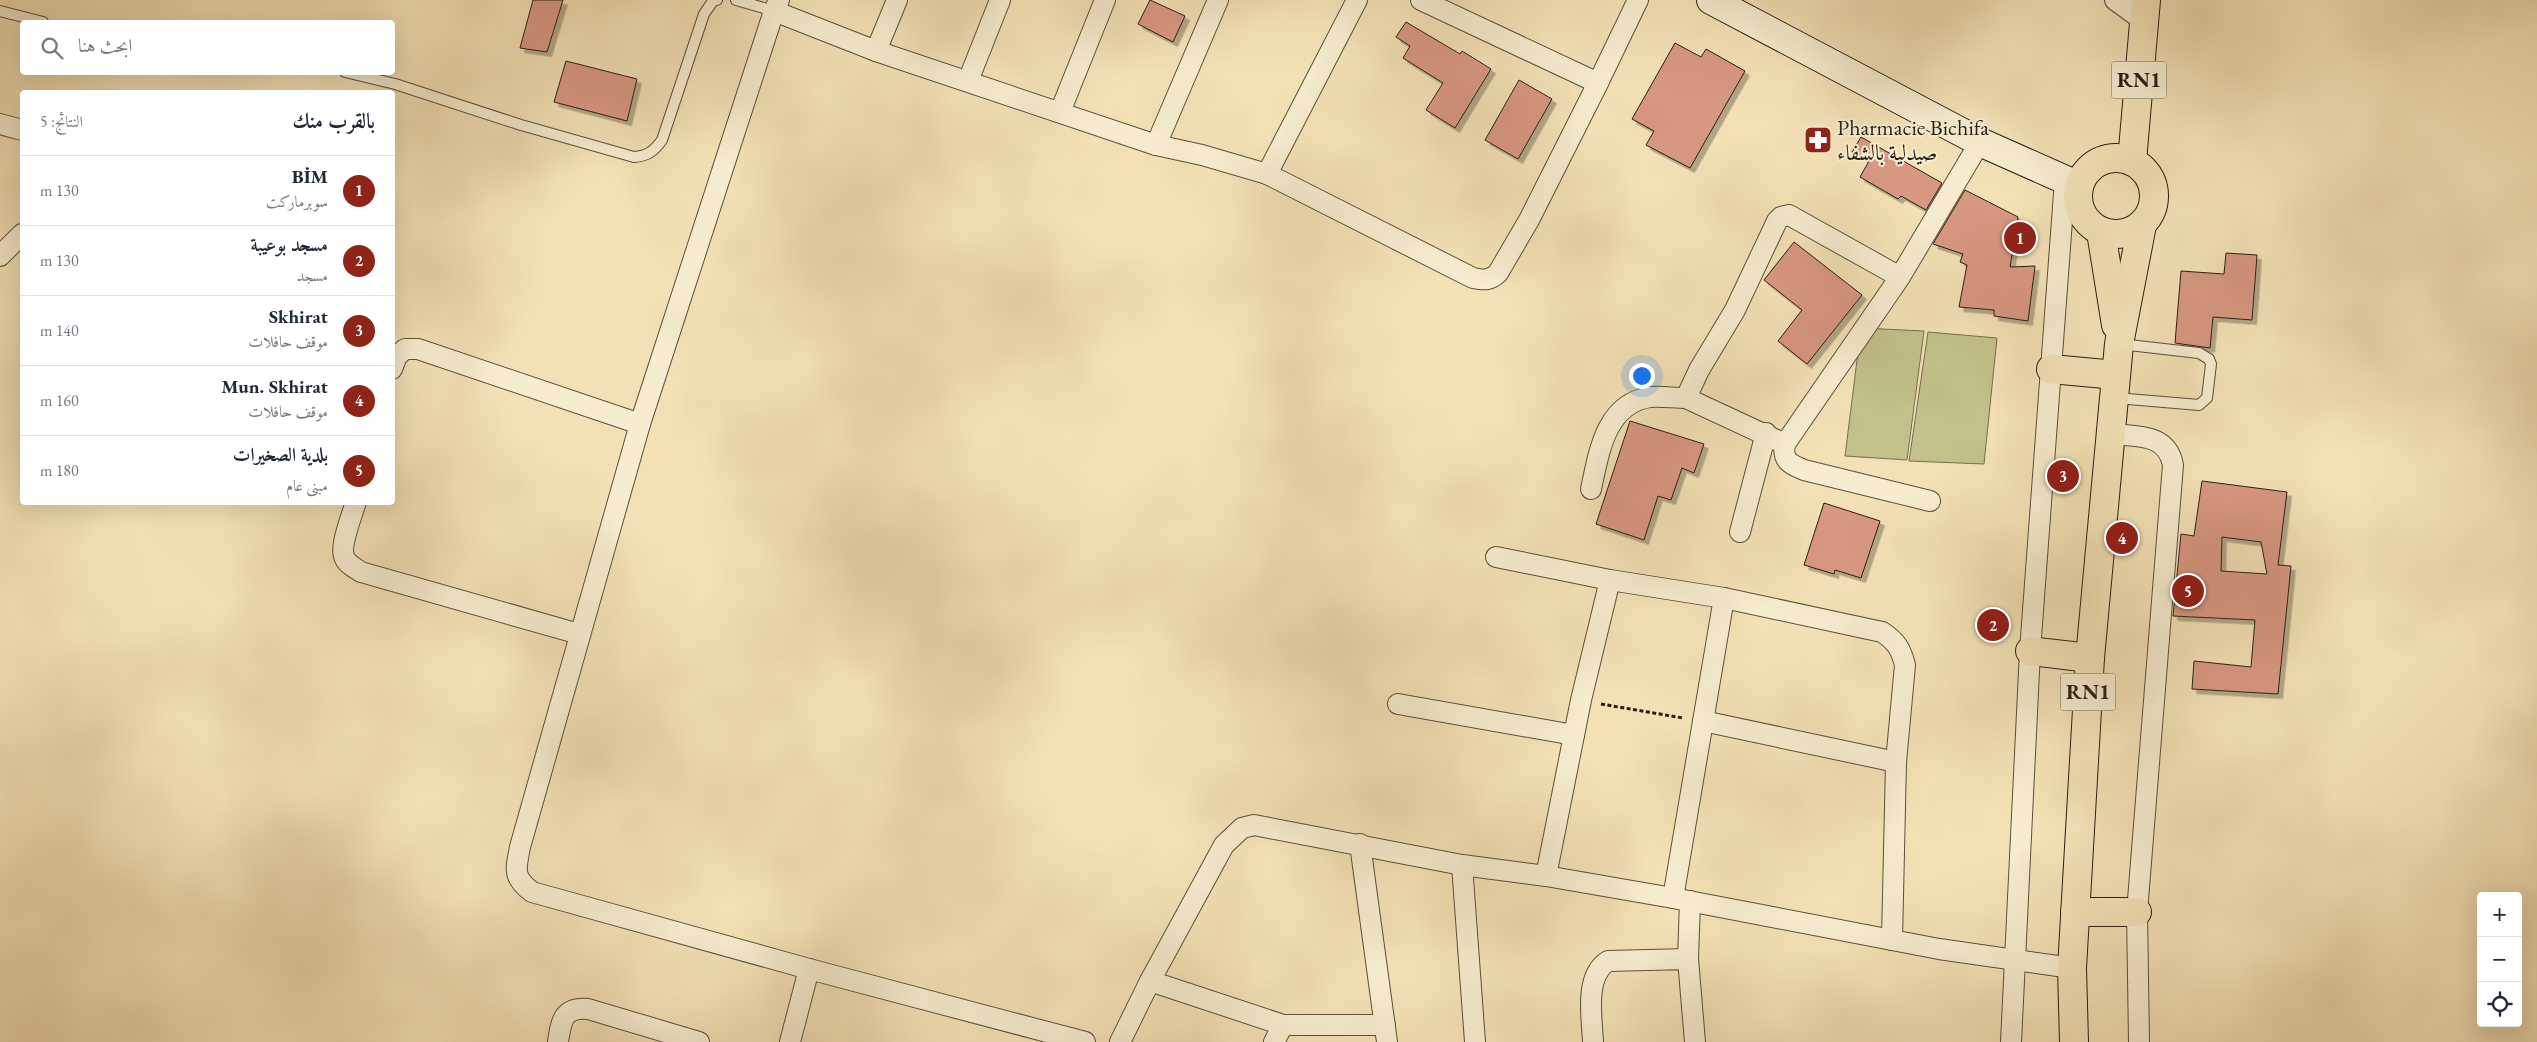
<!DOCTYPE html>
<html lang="ar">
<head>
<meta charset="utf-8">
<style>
	:root { --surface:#fff; --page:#f2f2f3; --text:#1f2937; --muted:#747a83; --line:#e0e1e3; --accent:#8f2418 }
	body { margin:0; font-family:"EB Garamond",Amiri,serif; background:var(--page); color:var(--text); direction:rtl }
	.controls { position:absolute; right:15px; bottom:15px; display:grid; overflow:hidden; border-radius:5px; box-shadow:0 5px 20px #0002 }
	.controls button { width:45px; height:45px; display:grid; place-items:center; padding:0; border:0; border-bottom:1px solid var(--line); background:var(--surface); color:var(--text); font:25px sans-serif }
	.you { position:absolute; left:1641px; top:375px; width:18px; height:18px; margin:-12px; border:4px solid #fff; border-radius:50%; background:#1a73e8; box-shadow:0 0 0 8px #1a73e833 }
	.badge { display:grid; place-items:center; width:32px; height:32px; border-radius:50%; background:var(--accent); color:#fff; font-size:16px; font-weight:700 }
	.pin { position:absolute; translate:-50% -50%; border:2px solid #fff; box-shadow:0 1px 5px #0006 }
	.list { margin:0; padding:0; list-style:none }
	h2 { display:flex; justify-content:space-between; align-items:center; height:65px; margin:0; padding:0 20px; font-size:21px }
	h2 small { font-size:16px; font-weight:400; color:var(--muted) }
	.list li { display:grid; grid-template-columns:32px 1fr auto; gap:15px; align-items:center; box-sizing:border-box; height:70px; padding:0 20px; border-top:1px solid var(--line) }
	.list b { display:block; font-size:19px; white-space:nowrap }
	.list p { margin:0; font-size:16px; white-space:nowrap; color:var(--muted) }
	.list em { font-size:16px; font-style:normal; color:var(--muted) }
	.icon { flex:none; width:28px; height:28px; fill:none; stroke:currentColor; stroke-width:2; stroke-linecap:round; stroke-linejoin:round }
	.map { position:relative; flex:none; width:2537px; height:1042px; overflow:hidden; direction:ltr }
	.search { position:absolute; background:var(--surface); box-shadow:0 5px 20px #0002; left:20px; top:20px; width:375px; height:55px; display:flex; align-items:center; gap:12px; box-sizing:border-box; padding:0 18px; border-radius:5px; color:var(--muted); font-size:19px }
	.panel { position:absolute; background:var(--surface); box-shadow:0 5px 20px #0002; left:20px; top:90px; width:375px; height:415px; border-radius:5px; direction:rtl }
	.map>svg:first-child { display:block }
	.green { fill:#c1c189; stroke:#75704e }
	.building { fill:#d89781; stroke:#291e14; fill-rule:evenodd; filter:url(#shadow) }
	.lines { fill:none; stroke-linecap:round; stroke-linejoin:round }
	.lane-casing { stroke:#5c4f3c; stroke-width:12 }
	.street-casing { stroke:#5c4f3c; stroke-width:22 }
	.secondary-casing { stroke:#291e14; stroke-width:30 }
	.primary-casing { stroke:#291e14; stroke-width:30 }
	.path { stroke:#291e14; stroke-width:3; stroke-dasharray:4 2.5; stroke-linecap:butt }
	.lane { stroke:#f7eccf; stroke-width:10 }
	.street { stroke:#f7eccf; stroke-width:20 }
	.secondary { stroke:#f7eccf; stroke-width:28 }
	.primary { stroke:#f3e1b5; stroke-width:28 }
	.labels { text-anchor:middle; stroke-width:4; stroke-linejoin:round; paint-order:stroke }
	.shield { fill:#f7eccf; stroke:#675c4c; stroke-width:1 }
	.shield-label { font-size:21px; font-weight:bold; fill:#291e14 }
	.poi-label { font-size:22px; fill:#291e14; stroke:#f7eccf; text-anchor:start }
</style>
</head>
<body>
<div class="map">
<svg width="2537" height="1042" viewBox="0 0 2537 1042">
	<defs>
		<filter id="shadow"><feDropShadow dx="4.5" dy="4.5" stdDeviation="0" flood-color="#0004"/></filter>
	</defs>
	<rect width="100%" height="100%" fill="#f3e1b5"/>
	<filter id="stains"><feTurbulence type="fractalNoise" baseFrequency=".004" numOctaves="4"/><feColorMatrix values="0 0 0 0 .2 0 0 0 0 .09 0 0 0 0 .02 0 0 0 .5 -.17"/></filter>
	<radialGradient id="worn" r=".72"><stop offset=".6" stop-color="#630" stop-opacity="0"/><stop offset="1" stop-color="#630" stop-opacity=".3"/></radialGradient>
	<g class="green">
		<polygon points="1861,328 1924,331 1907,460 1845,456"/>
		<polygon points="1928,332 1997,338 1984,464 1909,461"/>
	</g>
	<g class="building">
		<polygon points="533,0 563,0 547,52 520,48"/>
		<polygon points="1150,0 1185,16 1173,42 1138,24"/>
		<polygon points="1406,22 1460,54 1462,51 1491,69 1455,128 1426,110 1443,83 1403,58 1410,46 1396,37"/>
		<polygon points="1675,43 1701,57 1706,49 1745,71 1690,168 1646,145 1654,131 1632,119"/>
		<polygon points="566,61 637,79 627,121 554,102"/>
		<polygon points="1519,80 1552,99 1518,159 1485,140"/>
		<polygon points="1861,137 1942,183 1926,210 1901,196 1898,199 1860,177 1869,161 1852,152"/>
		<polygon points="1965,190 2018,217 2010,267 2035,266 2028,321 1994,316 1994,310 1959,307 1967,265 1960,262 1963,254 1933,244"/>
		<polygon points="1794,242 1862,295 1807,364 1778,341 1802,310 1764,280"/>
		<polygon points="2226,253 2257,255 2252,320 2213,317 2210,348 2175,343 2181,271 2224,274"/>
		<polygon points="1630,421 1704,444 1694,473 1682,468 1671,500 1658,496 1644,540 1596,524"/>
		<path d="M 2202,481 L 2287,492 L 2278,565 L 2291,566 L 2278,694 L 2192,689 L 2194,661 L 2251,667 L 2255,620 L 2173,616 L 2181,534 L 2194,536 ZM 2222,537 L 2261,542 L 2267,574 L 2221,571 Z"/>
		<polygon points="1824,503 1880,521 1861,578 1835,570 1834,574 1804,565"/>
	</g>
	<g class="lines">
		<defs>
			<g id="lane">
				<polyline points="736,0 774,11"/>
				<polyline points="0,11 43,22"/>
				<path d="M 345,72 L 395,84 L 521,125 L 634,157 C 648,156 654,151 662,140 L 704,14 L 713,1 L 717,0"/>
				<polyline points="2116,398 2199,405 2207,398 2211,364 2209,359 2199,353 2120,344"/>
			</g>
			<g id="street">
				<path d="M 779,0 L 774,11 L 876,51 L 1156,145 L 1202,155 L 1267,174 L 1473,278 C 1484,280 1490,281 1498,273 L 1529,220 L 1598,83"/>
				<polyline points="1421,0 1598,83 1638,0"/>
				<polyline points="2115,0 2144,21"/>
				<path d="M 774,11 L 640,424 L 520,847 C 516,869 512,877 532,892 L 809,969 L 1085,1042"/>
				<polyline points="876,51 897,0"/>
				<polyline points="968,81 1000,0"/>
				<polyline points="1060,112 1105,0"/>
				<polyline points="0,124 22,130"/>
				<polyline points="1156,145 1218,0"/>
				<polyline points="1267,174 1357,0"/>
				<polyline points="0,256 22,234"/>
				<polyline points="1900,277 1789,215 1781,217 1777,221 1735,310 1699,370 1686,398 1785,444 1900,277 1980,142"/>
				<polyline points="392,369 397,356 405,349 418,349 640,424"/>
				<path d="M 2111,434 C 2138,437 2167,433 2173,465 L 2137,912 L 2139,1042"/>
				<path d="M 1785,444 C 1782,460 1789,464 1804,470 L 1930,501"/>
				<path d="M 1591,489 C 1599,453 1605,404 1650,397 C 1662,396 1674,398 1686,398"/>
				<path d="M 356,502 C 352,515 340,545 344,556 C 346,564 355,568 361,572 L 579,634"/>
				<polyline points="1740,532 1766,433"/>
				<polyline points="1496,557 1610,580"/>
				<polyline points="1398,704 1574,735"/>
				<polyline points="1703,721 1896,762"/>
				<polyline points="1360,844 1387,1042"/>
				<polyline points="1462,865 1475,1042"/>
				<path d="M 1546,876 L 1581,700 L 1610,580 L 1724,598 L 1882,632 C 1896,641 1901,649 1905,665 L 1896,762 L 1892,940"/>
				<polyline points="1673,898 1724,598"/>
				<polyline points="1688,959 1690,901"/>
				<polyline points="1150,981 1283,1025 1385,1025"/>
				<path d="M 558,1042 C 561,1021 563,1007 588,1009 L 699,1042"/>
				<polyline points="790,1042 809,969"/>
				<polyline points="1120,1042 1150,981 1224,845 1242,828 1254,825 1462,865 1546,876 1673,898 1939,949 2072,968"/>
				<polyline points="1274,1042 1283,1025"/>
				<path d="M 1593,1042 C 1592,1018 1584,976 1608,961 L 1688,959 L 1695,1042"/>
				<polyline points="2011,1042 2030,651 2065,180"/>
			</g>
			<polyline id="secondary" points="1711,0 1980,142 2079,186"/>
			<g id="primary">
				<circle cx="2116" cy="196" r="38"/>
				<polyline points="2132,161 2146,0"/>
				<polyline points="2101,232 2116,325"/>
				<polyline points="2051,369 2116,375"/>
				<polyline points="2030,651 2090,658"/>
				<polyline points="2075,912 2137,912"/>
				<polyline points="2074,1042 2072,968 2090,658 2119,344 2142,225"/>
			</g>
		</defs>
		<use href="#lane" class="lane-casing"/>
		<use href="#street" class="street-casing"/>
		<use href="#secondary" class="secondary-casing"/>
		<use href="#primary" class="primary-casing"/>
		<polyline class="path" points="1601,704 1683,718"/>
		<use href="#lane" class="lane"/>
		<use href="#street" class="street"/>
		<use href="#secondary" class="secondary"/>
		<use href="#primary" class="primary"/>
	</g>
	<defs>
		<symbol id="pharmacy-square" viewBox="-11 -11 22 22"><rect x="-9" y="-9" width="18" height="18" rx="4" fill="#8f2418" stroke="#f7eccf"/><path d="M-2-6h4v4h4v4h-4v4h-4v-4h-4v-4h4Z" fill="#fff"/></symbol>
	</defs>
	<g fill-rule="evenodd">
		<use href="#pharmacy-square" x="1802" y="124" width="32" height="32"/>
	</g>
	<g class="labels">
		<g class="shield">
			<rect x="2111.5" y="61.5" width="55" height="37" rx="4"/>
			<rect x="2060.5" y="673.5" width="55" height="37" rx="4"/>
		</g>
		<g class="shield-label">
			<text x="2139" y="87">RN1</text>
			<text x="2088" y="699">RN1</text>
		</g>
		<g class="poi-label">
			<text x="1837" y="135">Pharmacie Bichifa<tspan x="1837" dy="25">صيدلية بالشفاء</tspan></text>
		</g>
	</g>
	<rect width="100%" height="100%" filter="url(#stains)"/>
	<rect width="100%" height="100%" fill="url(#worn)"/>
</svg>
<div class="controls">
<button>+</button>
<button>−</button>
<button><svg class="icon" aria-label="locate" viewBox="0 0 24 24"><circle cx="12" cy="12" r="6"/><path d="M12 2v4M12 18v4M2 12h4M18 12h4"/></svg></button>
</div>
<div class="you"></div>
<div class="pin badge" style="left:2020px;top:238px">1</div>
<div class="pin badge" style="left:1993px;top:625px">2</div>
<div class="pin badge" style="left:2063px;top:476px">3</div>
<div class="pin badge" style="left:2122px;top:538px">4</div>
<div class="pin badge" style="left:2188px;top:591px">5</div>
<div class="search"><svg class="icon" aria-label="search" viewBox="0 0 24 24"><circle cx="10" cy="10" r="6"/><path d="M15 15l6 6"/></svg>ابحث هنا</div>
<section class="panel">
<h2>بالقرب منك<small>النتائج: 5</small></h2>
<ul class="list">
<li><span class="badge">1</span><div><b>BİM</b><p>سوبرماركت</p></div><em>130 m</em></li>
<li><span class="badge">2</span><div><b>مسجد بوعيبة</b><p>مسجد</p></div><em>130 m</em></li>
<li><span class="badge">3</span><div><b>Skhirat</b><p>موقف حافلات</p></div><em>140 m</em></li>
<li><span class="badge">4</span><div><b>Mun. Skhirat</b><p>موقف حافلات</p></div><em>160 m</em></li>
<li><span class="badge">5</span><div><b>بلدية الصخيرات</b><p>مبنى عام</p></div><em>180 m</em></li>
</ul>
</section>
</div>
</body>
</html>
